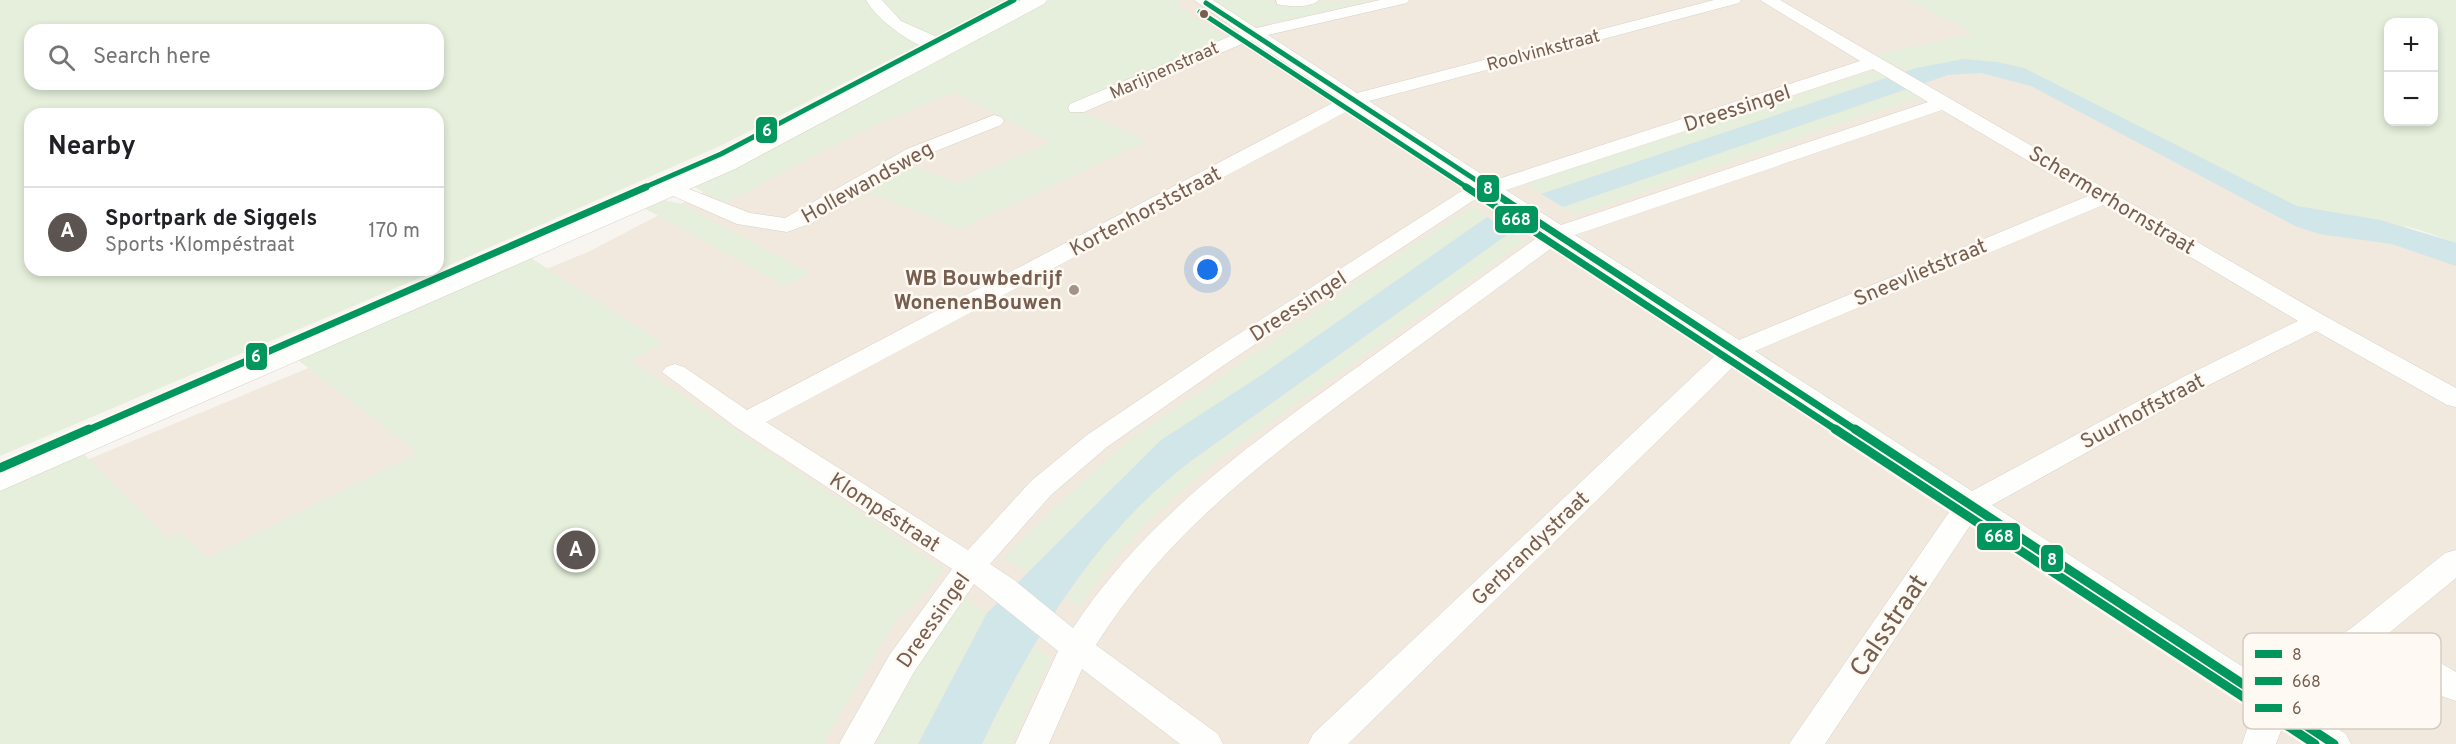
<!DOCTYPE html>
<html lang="en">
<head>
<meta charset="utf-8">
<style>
	:root { --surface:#fff; --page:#f2f2f2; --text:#202124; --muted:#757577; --line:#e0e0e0; --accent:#5b5451 }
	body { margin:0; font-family:Overpass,sans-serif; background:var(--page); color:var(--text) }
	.controls { position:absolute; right:18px; top:18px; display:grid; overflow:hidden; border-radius:12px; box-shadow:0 3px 9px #0003 }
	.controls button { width:54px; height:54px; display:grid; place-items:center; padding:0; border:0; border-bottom:2px solid var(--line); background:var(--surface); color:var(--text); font:30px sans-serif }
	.you { position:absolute; left:1208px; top:270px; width:21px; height:21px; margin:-15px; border:4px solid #fff; border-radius:50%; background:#1a73e8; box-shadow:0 0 0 9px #1a73e833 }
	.badge { display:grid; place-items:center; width:39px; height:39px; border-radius:50%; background:var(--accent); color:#fff; font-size:20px; font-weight:700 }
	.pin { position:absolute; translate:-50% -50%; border:3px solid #fff; box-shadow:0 2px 6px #0006 }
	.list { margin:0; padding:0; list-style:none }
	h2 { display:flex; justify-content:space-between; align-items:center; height:78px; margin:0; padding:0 24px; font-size:26px }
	h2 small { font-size:20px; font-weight:400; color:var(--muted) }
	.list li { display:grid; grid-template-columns:39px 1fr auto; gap:18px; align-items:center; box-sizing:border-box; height:90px; padding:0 24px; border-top:2px solid var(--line) }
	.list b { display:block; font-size:22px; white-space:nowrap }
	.list p { margin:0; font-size:20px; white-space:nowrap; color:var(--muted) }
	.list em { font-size:20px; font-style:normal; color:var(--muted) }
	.icon { flex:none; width:33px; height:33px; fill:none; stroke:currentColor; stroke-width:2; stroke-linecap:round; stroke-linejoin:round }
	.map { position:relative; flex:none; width:2456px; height:744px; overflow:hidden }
	.search { position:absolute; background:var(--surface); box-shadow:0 3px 9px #0003; left:24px; top:24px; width:420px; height:66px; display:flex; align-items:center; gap:15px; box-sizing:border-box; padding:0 21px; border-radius:18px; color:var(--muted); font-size:22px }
	.panel { position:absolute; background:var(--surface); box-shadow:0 3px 9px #0003; left:24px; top:108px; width:420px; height:168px; border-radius:18px }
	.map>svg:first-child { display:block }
	.residential { fill:#f1e8de }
	.green { fill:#e5efdb; fill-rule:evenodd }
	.water { fill:#d1e6e9 }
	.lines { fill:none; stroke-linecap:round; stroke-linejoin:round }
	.minor-casing { stroke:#d6d1cb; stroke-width:1 }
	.secondary-casing { stroke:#d6d1ca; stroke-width:1 }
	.minor { fill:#fefefd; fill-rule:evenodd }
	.secondary { fill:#fefefd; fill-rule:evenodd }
	.bus-1-far2-casing { stroke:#fefaf3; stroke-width:8 }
	.bus-1-far1-casing { stroke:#fefaf3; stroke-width:11 }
	.bus-1-casing { stroke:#fefaf3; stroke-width:14 }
	.bus-2-far2-casing { stroke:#fefaf3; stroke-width:8 }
	.bus-2-far1-casing { stroke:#fefaf3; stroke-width:11 }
	.bus-2-casing { stroke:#fefaf3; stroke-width:14 }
	.bus-3-far2-casing { stroke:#fefaf3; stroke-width:8 }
	.bus-3-far1-casing { stroke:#fefaf3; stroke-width:11 }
	.bus-3-casing { stroke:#fefaf3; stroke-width:14 }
	.bus-1-far2 { stroke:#00965e; stroke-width:5 }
	.bus-1-far1 { stroke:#00965e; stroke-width:7 }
	.bus-1 { stroke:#00965e; stroke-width:9 }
	.bus-2-far2 { stroke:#00965e; stroke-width:5 }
	.bus-2-far1 { stroke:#00965e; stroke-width:7 }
	.bus-2 { stroke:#00965e; stroke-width:9 }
	.bus-3-far2 { stroke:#00965e; stroke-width:5 }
	.bus-3-far1 { stroke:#00965e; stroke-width:7 }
	.bus-3 { stroke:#00965e; stroke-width:9 }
	.bus-dot { fill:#775e4f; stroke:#fefaf3; stroke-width:2 }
	.poi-dot { fill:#a49387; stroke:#fefaf3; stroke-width:2 }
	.labels { text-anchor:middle; stroke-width:5; stroke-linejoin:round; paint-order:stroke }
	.far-street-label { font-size:18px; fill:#775e4f; stroke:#fefaf3 }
	.street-label { font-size:21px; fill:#775e4f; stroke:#fefaf3 }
	.poi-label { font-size:21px; font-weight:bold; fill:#775e4f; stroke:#fefaf3; text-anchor:end }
	.near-street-label { font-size:26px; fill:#775e4f; stroke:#fefaf3 }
	.key { fill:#fefaf3; stroke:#d6cbc2; stroke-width:1.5 }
	.key-label { font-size:16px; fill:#775e4f }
	.line-badge { stroke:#fefaf3; stroke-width:2 }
	.badge-label { font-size:16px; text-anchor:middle; font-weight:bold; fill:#fff }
</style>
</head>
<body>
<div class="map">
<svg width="2456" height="744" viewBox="0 0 2456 744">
	<rect width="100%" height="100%" fill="#f8f5f0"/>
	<polygon class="residential" points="1049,0 1913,0 2456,250 2456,744 0,744 0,496 590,251 939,69"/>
	<g class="green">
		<path d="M 0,0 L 869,0 L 921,44 L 722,145 L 438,270 L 438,114 L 30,114 L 30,270 L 438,270 L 0,456 ZM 30,30 L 438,30 L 438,84 L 30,84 Z"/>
		<polygon points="880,0 1007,0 936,37 902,22"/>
		<polygon points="1049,0 1179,0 1181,2 1177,5 1226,38 1065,108 1086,113 1147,141 960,229 860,189 906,164 959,183 1050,142 954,92 860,132 725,203 694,187 933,64"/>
		<polygon points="1213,0 1272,0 1270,4 1374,0 1253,27"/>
		<path d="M 1907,0 L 2456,0 L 2456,243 L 2417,229 L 2380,220 L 2297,206 L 2014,65 C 1975,58 1944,60 1907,71 L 1877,55 L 1974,33 ZM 2388,22 L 2434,22 L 2434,122 L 2388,122 Z"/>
		<polygon points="1878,69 1891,76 1541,194 1526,184"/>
		<polygon points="1911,88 1924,95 1576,215 1563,207"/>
		<polygon points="664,200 682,204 810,273 785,286 644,208"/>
		<path d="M 1474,206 L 1487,217 L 1263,374 L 1161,440 L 1027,572 L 1004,558 C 1062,502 1118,441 1188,400 L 1373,271 Z"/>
		<path d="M 1511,232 L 1525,241 L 1223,456 C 1168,501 1117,546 1080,608 L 1066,598 L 1111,534 L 1170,477 Z"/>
		<polygon points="531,258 663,343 631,361 944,569 914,605 896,620 823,744 0,744 0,490 84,454 167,538 181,532 208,558 418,453 298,360"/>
		<polygon points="961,595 987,613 918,744 876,744 903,691"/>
		<polygon points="1033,646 1051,658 1012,744 982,744"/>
	</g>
	<g class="water">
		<polygon points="1964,59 1997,62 2024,68 2297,206 2380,220 2454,242 2456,243 2456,266 2392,244 2319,234 2295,226 2031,86 1981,73 1948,75 1563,207 1541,194 1916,68"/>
		<path d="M 1487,217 L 1511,232 L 1191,461 C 1097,532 1032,639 982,744 L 918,744 L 987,613 L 1161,440 L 1263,374 Z"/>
	</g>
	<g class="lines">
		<defs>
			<g id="minor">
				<path d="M 866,0 L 882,0 L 901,21 L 953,44 L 956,48 L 953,52 C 926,58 878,22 866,0 Z"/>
				<path d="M 1194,0 L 1213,0 L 1256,28 L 1380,0 L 1409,0 L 1407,3 L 1268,35 L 1357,93 L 1714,0 L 1741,0 L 1739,3 L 1369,101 L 1492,181 L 1860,61 L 1760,0 L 1780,0 L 2325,316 L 2456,388 L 2456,407 L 2447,405 L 2316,331 L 2201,389 L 1992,505 L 2271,685 L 2354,626 L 2445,553 L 2456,550 L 2456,578 L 2389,633 L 2456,672 L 2456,701 L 2444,697 L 2366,651 L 2297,702 L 2346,734 L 2351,744 L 2306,744 L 2282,728 L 2276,744 L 2242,744 L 2254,709 L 1973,521 L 1825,744 L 1789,744 L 1952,508 L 1736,364 L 1348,744 L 1308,744 L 1313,734 L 1719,352 L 1557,244 C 1492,292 1427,340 1363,387 C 1262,462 1164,536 1096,645 L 1218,734 L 1223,744 L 1180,744 L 1082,669 L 1049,744 L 1015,744 L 1058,651 L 974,584 L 914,672 L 874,744 L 839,744 L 890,654 L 952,569 L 737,428 L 662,372 L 666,367 L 675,364 L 684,367 L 747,410 L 1340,99 L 1251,40 L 1084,112 L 1070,112 L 1068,108 L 1070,104 L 1240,32 ZM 1873,69 L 1928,102 L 1561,225 L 1506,190 ZM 1353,108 L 1472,187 L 1460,192 L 1209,353 L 1087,435 L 1031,481 L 968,550 L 766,422 ZM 1942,110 L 2088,196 L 1739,340 L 1575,235 ZM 1486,197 L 1542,234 C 1475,282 1409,330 1342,378 C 1241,451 1143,522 1073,628 L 1013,579 L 990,564 L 1051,495 L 1107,447 L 1227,363 L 1474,200 ZM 2103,205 L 2298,321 L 2183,377 L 1972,491 L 1755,351 Z"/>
				<path d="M 1276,0 L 1319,0 C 1311,8 1288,7 1277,4 Z"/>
				<polygon points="994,115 1001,117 1004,121 1001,125 921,157 812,223 787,232 737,224 664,192 661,188 664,184 671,182 750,213 785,218 907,149"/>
			</g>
			<polygon id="secondary" points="1021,0 1047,0 1044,4 735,169 0,491 0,465 717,157"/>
		</defs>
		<use href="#minor" class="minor-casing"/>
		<use href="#secondary" class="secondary-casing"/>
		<use href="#minor" class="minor"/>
		<use href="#secondary" class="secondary"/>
		<defs>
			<polyline id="bus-1-far2" points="1206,3 1488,188"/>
			<polyline id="bus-1-far1" points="1485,187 1857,431"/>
			<polyline id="bus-1" points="1855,429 2334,744"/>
			<polyline id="bus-2-far2" points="1200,12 1468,188"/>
			<polyline id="bus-2-far1" points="1466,187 1838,431"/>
			<polyline id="bus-2" points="1835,429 2315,744"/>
			<polyline id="bus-3-far2" points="643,188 721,154 1014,0"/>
			<polyline id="bus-3-far1" points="86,431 646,187"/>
			<polyline id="bus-3" points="0,468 89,429"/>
		</defs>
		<use href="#bus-1-far2" class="bus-1-far2-casing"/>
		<use href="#bus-1-far1" class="bus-1-far1-casing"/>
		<use href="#bus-1" class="bus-1-casing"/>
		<use href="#bus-2-far2" class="bus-2-far2-casing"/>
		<use href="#bus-2-far1" class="bus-2-far1-casing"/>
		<use href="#bus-2" class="bus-2-casing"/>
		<use href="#bus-3-far2" class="bus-3-far2-casing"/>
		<use href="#bus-3-far1" class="bus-3-far1-casing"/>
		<use href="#bus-3" class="bus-3-casing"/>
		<use href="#bus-1-far2" class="bus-1-far2"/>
		<use href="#bus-1-far1" class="bus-1-far1"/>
		<use href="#bus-1" class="bus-1"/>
		<use href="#bus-2-far2" class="bus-2-far2"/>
		<use href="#bus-2-far1" class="bus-2-far1"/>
		<use href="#bus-2" class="bus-2"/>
		<use href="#bus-3-far2" class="bus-3-far2"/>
		<use href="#bus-3-far1" class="bus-3-far1"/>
		<use href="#bus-3" class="bus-3"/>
	</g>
	<circle class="bus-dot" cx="1204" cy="14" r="5"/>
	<circle class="poi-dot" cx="1074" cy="290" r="6"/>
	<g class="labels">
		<g class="far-street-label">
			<text transform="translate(1543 50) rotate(-15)" y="6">Roolvinkstraat</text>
			<text transform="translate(1164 70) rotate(-24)" y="6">Marijnenstraat</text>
		</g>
		<g class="street-label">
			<text transform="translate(1737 108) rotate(-18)" y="7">Dreessingel</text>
			<text transform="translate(867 182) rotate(-29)" y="7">Hollewandsweg</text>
			<text transform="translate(2112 200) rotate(31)" y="7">Schermerhornstraat</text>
			<text transform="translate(1145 211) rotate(-28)" y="7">Kortenhorststraat</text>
			<text transform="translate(1920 272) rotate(-23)" y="7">Sneevlietstraat</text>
			<text transform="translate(1298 306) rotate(-33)" y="7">Dreessingel</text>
			<text transform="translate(2142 411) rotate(-28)" y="7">Suurhoffstraat</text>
			<text transform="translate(885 512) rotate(33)" y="7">Klompéstraat</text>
			<text transform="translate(1530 548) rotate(-44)" y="7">Gerbrandystraat</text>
			<text transform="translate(933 620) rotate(-55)" y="7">Dreessingel</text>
		</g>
		<g class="poi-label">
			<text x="1062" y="285">WB Bouwbedrijf<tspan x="1062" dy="24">WonenenBouwen</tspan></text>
		</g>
		<g class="near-street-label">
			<text transform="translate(1888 625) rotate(-56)" y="9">Calsstraat</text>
		</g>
	</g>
	<rect x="2243" y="633" width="198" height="96" rx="9" class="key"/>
	<rect x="2255" y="650" width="27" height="8" fill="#00965e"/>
	<rect x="2255" y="677" width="27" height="8" fill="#00965e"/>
	<rect x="2255" y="704" width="27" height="8" fill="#00965e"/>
	<g class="key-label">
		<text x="2292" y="660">8</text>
		<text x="2292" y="687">668</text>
		<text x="2292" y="714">6</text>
	</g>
	<g class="line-badge">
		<rect x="755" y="116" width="23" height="28" rx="6" fill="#00965e"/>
		<rect x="1476" y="174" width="24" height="29" rx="6" fill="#00965e"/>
		<rect x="1494" y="205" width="45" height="29" rx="6" fill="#00965e"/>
		<rect x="245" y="342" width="23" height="29" rx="6" fill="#00965e"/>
		<rect x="1976" y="522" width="45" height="29" rx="6" fill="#00965e"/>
		<rect x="2040" y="544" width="24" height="29" rx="6" fill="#00965e"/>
	</g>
	<g class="badge-label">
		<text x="767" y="136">6</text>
		<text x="1488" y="194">8</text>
		<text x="1516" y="225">668</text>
		<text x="256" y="362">6</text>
		<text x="1999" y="542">668</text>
		<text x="2052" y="565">8</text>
	</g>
</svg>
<div class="controls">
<button>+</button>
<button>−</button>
</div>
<div class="you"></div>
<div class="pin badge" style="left:576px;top:550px">A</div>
<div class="search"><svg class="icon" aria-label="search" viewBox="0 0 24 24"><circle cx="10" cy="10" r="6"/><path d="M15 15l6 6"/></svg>Search here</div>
<section class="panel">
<h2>Nearby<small></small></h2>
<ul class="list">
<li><span class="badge">A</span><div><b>Sportpark de Siggels</b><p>Sports · Klompéstraat</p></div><em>170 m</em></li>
</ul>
</section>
</div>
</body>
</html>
